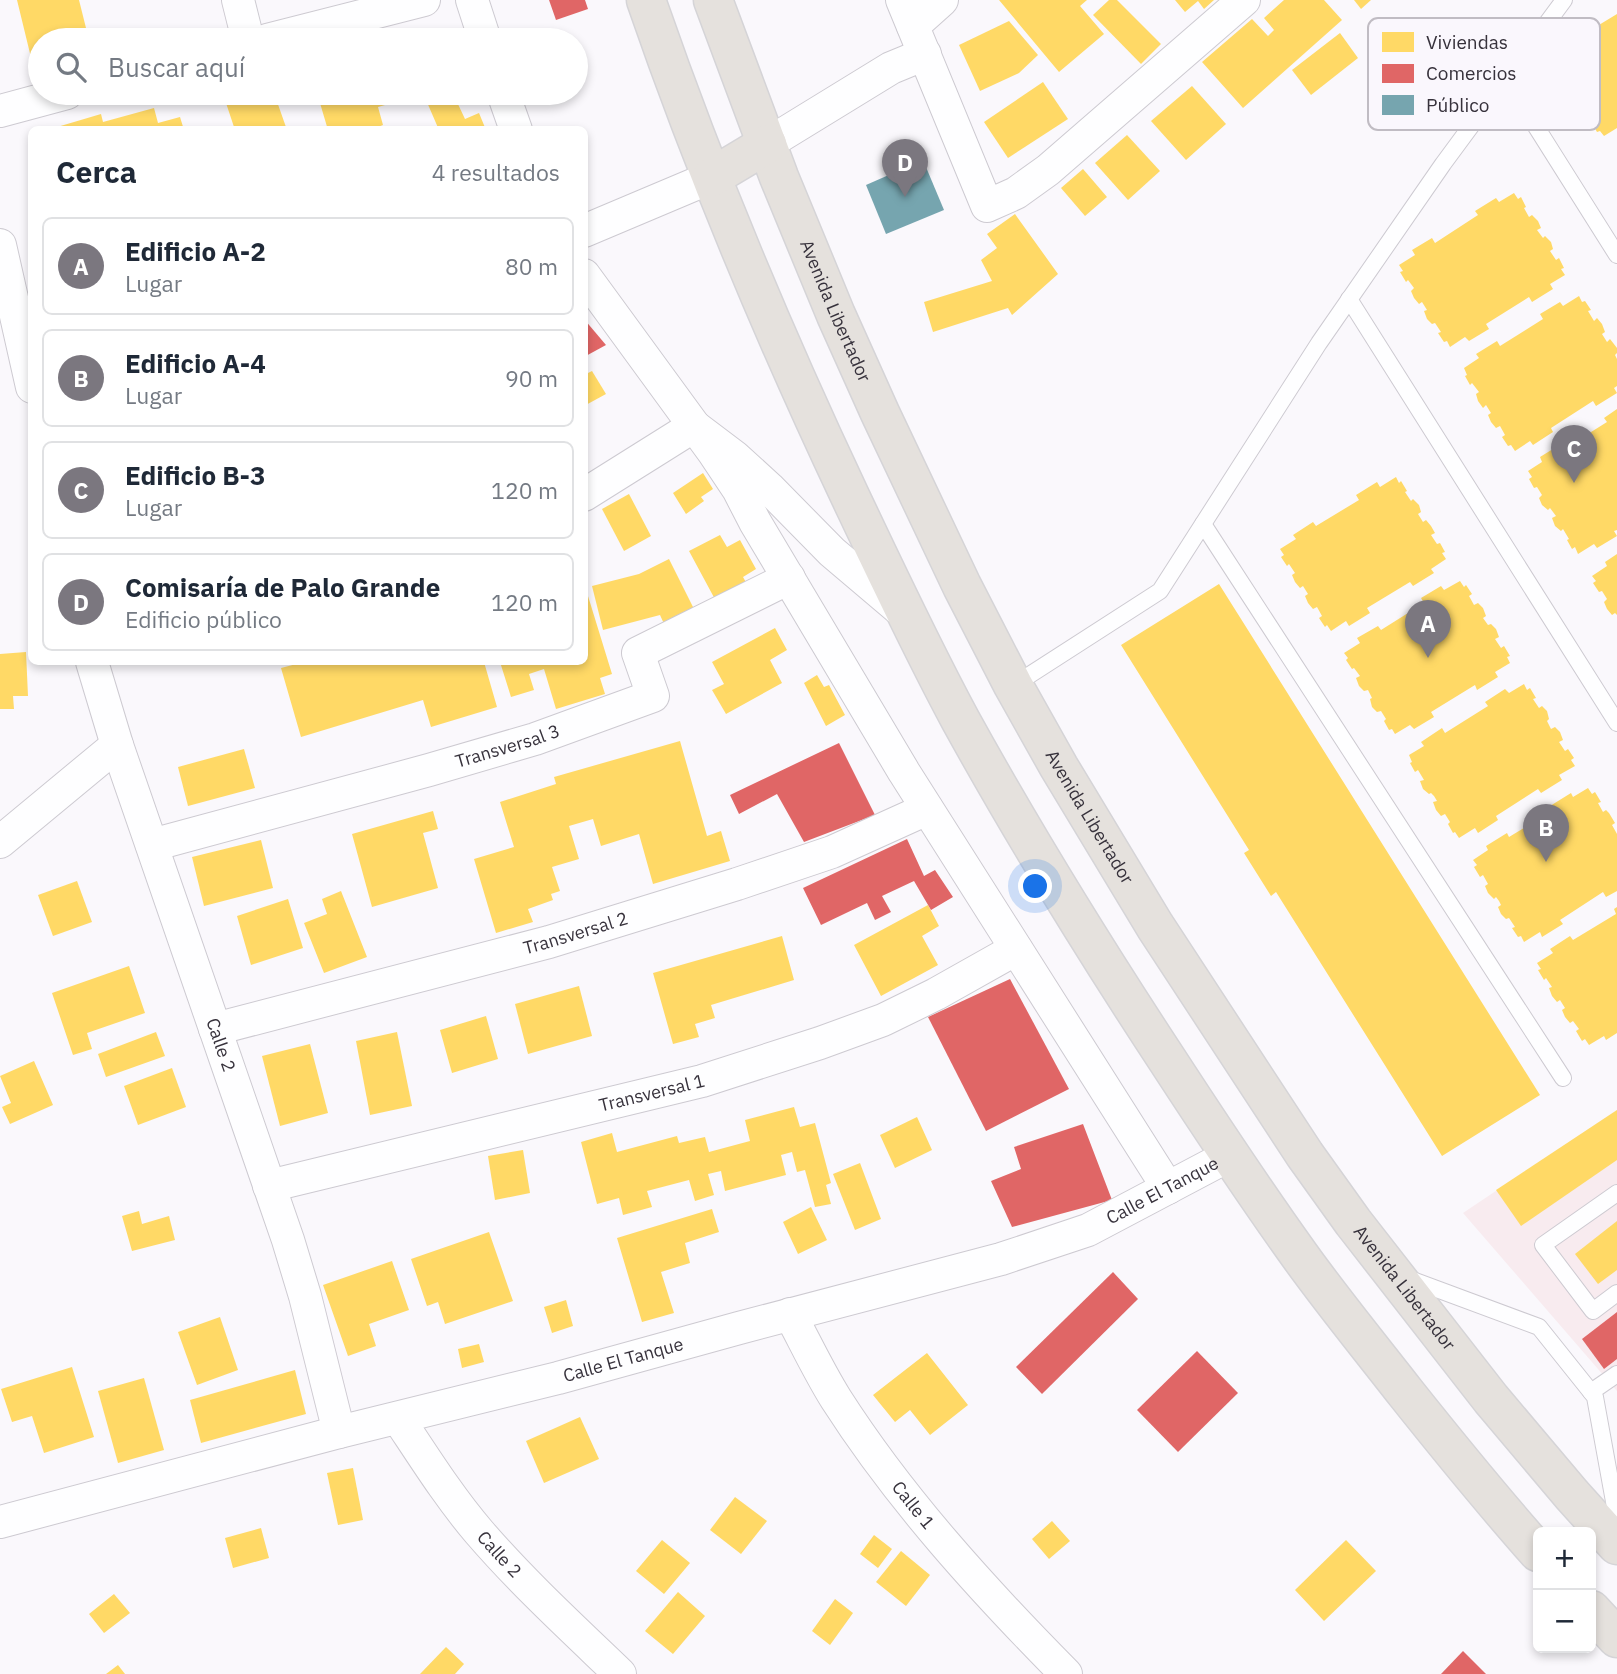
<!DOCTYPE html>
<html lang="es">
<head>
<meta charset="utf-8">
<style>
	:root { --surface:#fff; --page:#f6f6f7; --text:#1f2937; --muted:#747a83; --line:#e0e1e3; --accent:#7b777f }
	body { margin:0; font-family:"IBM Plex Sans",sans-serif; background:var(--page); color:var(--text) }
	.controls { position:absolute; right:21px; bottom:21px; display:grid; overflow:hidden; border-radius:10px; box-shadow:0 4px 10px #0003 }
	.controls button { width:63px; height:63px; display:grid; place-items:center; padding:0; border:0; border-bottom:2px solid var(--line); background:var(--surface); color:var(--text); font:35px sans-serif }
	.you { position:absolute; left:1036px; top:887px; width:24px; height:24px; margin:-18px; border:5px solid #fff; border-radius:50%; background:#1a73e8; box-shadow:0 0 0 10px #1a73e833 }
	.badge { display:grid; place-items:center; width:46px; height:46px; border-radius:50%; background:var(--accent); color:#fff; font-size:23px; font-weight:700 }
	.pin { position:absolute; translate:-50% -58px; filter:drop-shadow(0 2px 4px #0008) }
	.pin::after { content:''; position:absolute; top:37px; width:24px; height:21px; background:inherit; clip-path:polygon(0 0,100% 0,50% 100%) }
	.list { margin:0; padding:0; list-style:none }
	h2 { display:flex; justify-content:space-between; align-items:center; height:91px; margin:0; padding:0 28px; font-size:30px }
	h2 small { font-size:23px; font-weight:400; color:var(--muted) }
	.list li { display:grid; grid-template-columns:46px 1fr auto; gap:21px; align-items:center; box-sizing:border-box; height:98px; margin:0 14px 14px; padding:0 14px; border:2px solid var(--line); border-radius:10px }
	.list b { display:block; font-size:26px; white-space:nowrap }
	.list p { margin:0; font-size:23px; white-space:nowrap; color:var(--muted) }
	.list em { font-size:23px; font-style:normal; color:var(--muted) }
	.icon { flex:none; width:38px; height:38px; fill:none; stroke:currentColor; stroke-width:2; stroke-linecap:round; stroke-linejoin:round }
	.map { position:relative; flex:none; width:1617px; height:1674px; overflow:hidden }
	.search { position:absolute; background:var(--surface); box-shadow:0 4px 10px #0003; left:28px; top:28px; width:560px; height:77px; display:flex; align-items:center; gap:18px; box-sizing:border-box; padding:0 24px; border-radius:38px; color:var(--muted); font-size:26px }
	.panel { position:absolute; background:var(--surface); box-shadow:0 4px 10px #0003; left:28px; top:126px; width:560px; height:539px; border-radius:10px }
	.map>svg:first-child { display:block }
	.commercial { fill:#f8ebef }
	.homes { fill:#ffd966 }
	.shops { fill:#e06666 }
	.public { fill:#76a5af }
	.lines { fill:none; stroke-linecap:round; stroke-linejoin:round }
	.service-casing { stroke:#cdcad1; stroke-width:18 }
	.minor-casing { stroke:#cdcad1; stroke-width:34 }
	.primary-casing { stroke:#d5d4d7; stroke-width:41 }
	.service { stroke:#fefeff; stroke-width:16 }
	.minor { stroke:#fefeff; stroke-width:32 }
	.primary { stroke:#e5e1dd; stroke-width:38 }
	.labels { text-anchor:middle; stroke-width:7; stroke-linejoin:round; paint-order:stroke }
	.street-label { font-size:18px; fill:#37323c; stroke:#faf7fd }
	.key { fill:#faf7fd; stroke:#c0bcc3; stroke-width:2 }
	.key-label { font-size:19px; fill:#37323c }
</style>
</head>
<body>
<div class="map">
<svg width="1617" height="1674" viewBox="0 0 1617 1674">
	<rect width="100%" height="100%" fill="#faf8fc"/>
	<polygon class="commercial" points="1617,1110 1617,1391 1463,1213"/>
	<g class="homes">
		<polygon points="17,0 79,0 89,40 40,40 40,72 35,74"/>
		<polygon points="999,0 1087,0 1080,6 1104,34 1059,72"/>
		<polygon points="1109,0 1117,0 1161,44 1141,64 1093,15"/>
		<polygon points="1175,0 1214,0 1204,9 1198,1 1185,12"/>
		<polygon points="1284,0 1324,0 1342,20 1243,108 1202,62 1252,19 1268,36 1274,30 1264,18"/>
		<polygon points="1354,0 1371,0 1361,9"/>
		<polygon points="1617,14 1617,128 1604,136 1600,131 1597,132 1592,123 1594,121 1589,112 1585,114 1580,108 1578,101 1581,99 1576,91 1573,93 1567,87 1564,80 1568,78 1562,69 1560,71 1554,61 1556,60 1553,54 1568,44 1565,40 1586,27 1589,31"/>
		<polygon points="1009,21 1038,55 1019,73 980,91 959,45"/>
		<polygon points="432,30 437,40 407,40"/>
		<polygon points="1340,33 1358,58 1311,95 1292,70"/>
		<polygon points="1043,82 1068,119 1008,158 984,122"/>
		<polygon points="1192,86 1226,124 1186,160 1151,121"/>
		<polygon points="256,93 274,93 287,130 235,130 226,103"/>
		<polygon points="317,93 397,93 399,101 378,107 383,125 370,130 328,130"/>
		<polygon points="423,93 478,93 457,102 465,119 479,113 486,130 439,130"/>
		<polygon points="154,108 158,123 180,117 184,130 47,130 101,114 103,122"/>
		<polygon points="1127,135 1160,171 1128,200 1095,163"/>
		<polygon points="1083,169 1107,197 1085,216 1061,188"/>
		<polygon points="1514,193 1518,199 1521,197 1526,207 1524,208 1529,217 1532,215 1538,221 1541,228 1537,230 1543,238 1545,236 1551,242 1553,249 1550,251 1556,260 1559,258 1564,268 1561,269 1565,275 1550,284 1553,289 1532,302 1529,297 1486,324 1489,329 1469,341 1465,337 1450,347 1447,341 1444,342 1438,333 1441,332 1435,323 1432,324 1427,319 1424,311 1427,310 1422,302 1419,304 1414,298 1411,291 1414,288 1408,280 1406,282 1400,272 1403,271 1399,265 1415,255 1412,250 1432,238 1435,243 1478,215 1475,211 1496,198 1499,202"/>
		<polygon points="1015,214 1058,274 1012,315 1008,308 933,332 924,302 992,281 981,260 997,248 987,234"/>
		<polygon points="1579,296 1582,302 1585,301 1591,310 1588,311 1594,321 1597,318 1602,324 1605,332 1602,334 1607,342 1610,339 1617,348 1617,353 1615,355 1617,359 1617,386 1614,388 1617,393 1596,406 1593,401 1551,428 1553,432 1533,445 1530,441 1515,451 1511,445 1508,446 1502,437 1505,435 1500,426 1496,428 1491,422 1488,415 1491,413 1486,405 1483,408 1478,401 1476,394 1479,392 1472,383 1470,385 1465,376 1467,375 1464,368 1479,358 1476,354 1497,341 1500,346 1543,319 1540,314 1560,302 1563,306"/>
		<polygon points="592,371 606,394 584,406 584,375"/>
		<polygon points="1617,409 1617,530 1614,531 1617,536 1597,548 1594,544 1578,554 1575,547 1572,549 1567,540 1569,539 1563,529 1561,531 1555,526 1552,518 1556,516 1550,508 1548,510 1542,505 1539,498 1542,495 1537,487 1534,488 1529,479 1532,477 1528,471 1542,462 1540,457 1561,444 1564,449 1607,422 1604,418"/>
		<polygon points="703,473 713,489 701,497 704,501 686,514 673,493"/>
		<polygon points="1396,477 1399,483 1401,481 1407,491 1405,492 1411,501 1413,499 1419,505 1421,512 1418,514 1423,522 1426,520 1431,526 1435,533 1431,535 1437,544 1440,543 1445,552 1442,553 1446,559 1431,569 1434,573 1413,586 1410,582 1367,608 1370,613 1349,626 1346,621 1331,631 1327,625 1325,627 1319,618 1322,616 1317,607 1313,609 1308,603 1305,596 1308,594 1303,586 1300,588 1295,582 1292,575 1295,573 1289,564 1287,566 1281,557 1284,555 1280,549 1296,539 1293,535 1313,522 1316,526 1359,500 1356,495 1377,482 1380,487"/>
		<polygon points="629,494 651,536 624,551 602,509"/>
		<polygon points="720,535 727,547 740,540 756,569 743,577 748,586 717,603 689,551"/>
		<polygon points="1617,554 1617,615 1615,613 1612,615 1607,609 1604,602 1607,599 1602,591 1599,592 1593,583 1596,581 1592,576 1607,566 1605,562"/>
		<polygon points="669,559 695,611 665,626 660,615 603,630 592,586 639,574"/>
		<polygon points="1460,581 1464,587 1466,585 1472,594 1469,596 1474,605 1478,603 1483,608 1486,616 1483,618 1488,625 1491,624 1496,629 1499,637 1495,639 1501,648 1504,646 1510,656 1507,657 1510,663 1495,672 1498,677 1477,690 1475,685 1431,712 1434,717 1414,729 1410,725 1395,734 1392,729 1389,730 1384,721 1386,719 1381,711 1377,712 1372,707 1370,699 1372,698 1368,690 1364,691 1359,686 1356,678 1360,676 1354,668 1352,669 1346,660 1348,658 1344,653 1360,643 1357,638 1378,626 1381,630 1424,603 1421,598 1441,586 1444,590"/>
		<polygon points="584,583 612,674 600,678 605,694 556,709 544,669 529,674 534,690 511,697 500,662 584,662"/>
		<polygon points="1219,584 1540,1095 1442,1156 1276,892 1271,896 1244,853 1249,850 1121,645"/>
		<polygon points="775,628 787,650 770,660 782,683 726,714 712,690 724,684 712,662"/>
		<polygon points="26,652 28,696 13,696 14,709 0,709 0,654"/>
		<polygon points="304,662 484,662 497,707 431,727 423,700 301,737 281,668"/>
		<polygon points="817,675 824,687 829,685 845,715 826,726 804,683"/>
		<polygon points="1524,684 1527,690 1530,688 1536,698 1533,699 1539,708 1542,706 1547,711 1549,719 1547,721 1551,729 1555,727 1560,732 1563,740 1559,742 1565,751 1568,749 1574,758 1571,760 1575,766 1559,775 1562,780 1541,793 1538,789 1496,816 1498,820 1478,833 1475,828 1459,838 1455,832 1453,833 1448,824 1450,822 1445,814 1441,816 1436,810 1433,802 1437,801 1434,796 1431,793 1429,794 1423,789 1420,781 1424,780 1418,770 1415,772 1410,763 1412,762 1409,755 1424,746 1421,742 1442,728 1445,733 1488,706 1485,702 1505,689 1509,693"/>
		<polygon points="680,741 707,836 721,831 730,861 653,884 639,834 601,846 593,819 569,826 579,859 552,867 560,891 551,894 553,900 528,909 533,922 496,933 474,859 514,847 500,802 556,784 554,777"/>
		<polygon points="244,749 255,788 188,806 178,767"/>
		<polygon points="1588,788 1592,794 1595,792 1601,802 1598,803 1603,812 1606,810 1609,813 1615,823 1612,825 1617,834 1617,891 1606,897 1603,892 1560,920 1563,924 1542,937 1540,932 1524,942 1521,936 1518,937 1512,928 1515,927 1509,918 1506,919 1501,914 1498,907 1501,905 1499,901 1496,897 1494,899 1488,893 1485,886 1488,884 1483,875 1480,877 1474,867 1477,865 1473,860 1488,850 1486,846 1507,833 1509,837 1552,811 1550,806 1571,793 1573,797"/>
		<polygon points="433,811 438,829 423,833 438,888 372,907 352,834"/>
		<polygon points="261,840 273,888 204,906 192,857"/>
		<polygon points="77,881 92,922 53,936 38,895"/>
		<polygon points="341,891 367,957 324,973 304,923 327,914 322,899"/>
		<polygon points="288,899 303,948 251,965 237,916"/>
		<polygon points="928,905 939,926 922,936 938,965 881,996 854,945"/>
		<polygon points="1617,907 1617,1033 1606,1040 1604,1036 1589,1045 1585,1039 1582,1041 1576,1031 1579,1029 1573,1021 1570,1023 1565,1017 1562,1010 1565,1008 1560,1000 1557,1002 1552,996 1549,988 1552,987 1546,978 1544,980 1538,970 1541,969 1537,963 1553,953 1550,949 1570,936 1573,940 1616,914 1614,909"/>
		<polygon points="782,936 794,980 711,1005 715,1018 695,1024 699,1037 673,1044 653,973"/>
		<polygon points="129,966 145,1013 87,1033 92,1049 73,1055 52,993"/>
		<polygon points="579,986 592,1036 528,1054 515,1004"/>
		<polygon points="486,1016 498,1059 452,1073 440,1030"/>
		<polygon points="156,1032 165,1056 106,1077 98,1054"/>
		<polygon points="397,1032 412,1106 370,1115 356,1041"/>
		<polygon points="310,1044 328,1113 280,1126 262,1056"/>
		<polygon points="34,1061 53,1105 10,1124 2,1107 11,1103 0,1076"/>
		<polygon points="172,1068 186,1107 138,1125 124,1086"/>
		<polygon points="794,1107 800,1127 815,1123 831,1183 826,1185 831,1204 815,1207 805,1170 797,1172 792,1152 781,1155 786,1175 725,1191 721,1171 708,1174 714,1195 695,1201 689,1180 647,1191 652,1207 623,1215 619,1198 597,1204 581,1142 612,1133 617,1152 677,1136 679,1143 705,1137 709,1152 750,1141 745,1120"/>
		<polygon points="1617,1110 1617,1160 1521,1226 1496,1190"/>
		<polygon points="917,1117 932,1150 895,1168 880,1135"/>
		<polygon points="523,1150 530,1193 495,1200 488,1156"/>
		<polygon points="860,1163 881,1219 855,1230 833,1174"/>
		<polygon points="811,1207 827,1240 798,1254 783,1222"/>
		<polygon points="712,1209 719,1232 685,1243 690,1263 661,1272 674,1313 642,1322 617,1238"/>
		<polygon points="139,1211 142,1224 169,1216 175,1240 132,1251 122,1216"/>
		<polygon points="1617,1221 1617,1270 1598,1284 1575,1254"/>
		<polygon points="489,1232 513,1301 445,1324 438,1302 427,1306 411,1259"/>
		<polygon points="392,1261 409,1310 369,1324 376,1346 348,1356 323,1285"/>
		<polygon points="566,1300 573,1326 552,1333 544,1307"/>
		<polygon points="220,1317 238,1370 197,1385 178,1332"/>
		<polygon points="479,1344 484,1362 462,1368 458,1349"/>
		<polygon points="927,1353 968,1405 930,1435 910,1410 895,1422 873,1395"/>
		<polygon points="72,1367 94,1437 44,1453 32,1416 12,1422 1,1389"/>
		<polygon points="295,1370 306,1414 201,1443 190,1400"/>
		<polygon points="144,1378 164,1450 118,1463 98,1391"/>
		<polygon points="580,1417 599,1459 544,1483 526,1441"/>
		<polygon points="353,1468 363,1520 338,1525 327,1473"/>
		<polygon points="735,1497 767,1521 741,1554 710,1530"/>
		<polygon points="1052,1521 1070,1541 1049,1559 1032,1539"/>
		<polygon points="261,1528 269,1558 233,1568 225,1538"/>
		<polygon points="874,1535 892,1549 878,1568 860,1554"/>
		<polygon points="662,1540 690,1563 664,1594 636,1571"/>
		<polygon points="1346,1540 1376,1571 1324,1621 1295,1590"/>
		<polygon points="901,1551 930,1575 906,1606 876,1582"/>
		<polygon points="678,1592 705,1616 673,1654 645,1631"/>
		<polygon points="114,1594 130,1613 104,1633 89,1614"/>
		<polygon points="835,1599 853,1613 830,1645 812,1631"/>
		<polygon points="446,1647 464,1664 455,1674 420,1674"/>
		<polygon points="118,1665 125,1674 106,1674"/>
	</g>
	<g class="shops">
		<polygon points="549,0 585,0 588,9 556,20"/>
		<polygon points="584,319 606,345 584,357"/>
		<polygon points="839,743 875,815 804,842 777,794 739,814 730,795"/>
		<polygon points="907,839 924,876 935,870 953,897 931,910 914,881 882,896 891,912 875,920 867,903 821,925 803,888"/>
		<polygon points="1010,979 1069,1089 986,1131 928,1017"/>
		<polygon points="1083,1124 1112,1200 1012,1227 991,1181 1021,1169 1014,1147"/>
		<polygon points="1113,1272 1138,1299 1042,1394 1016,1367"/>
		<polygon points="1617,1312 1617,1359 1604,1369 1582,1339"/>
		<polygon points="1197,1351 1238,1393 1178,1452 1137,1410"/>
		<polygon points="1463,1651 1486,1674 1441,1674"/>
	</g>
	<polygon class="public" points="923,160 944,210 886,234 866,185"/>
	<g class="lines">
		<defs>
			<g id="service">
				<polyline points="1506,79 1617,255"/>
				<polyline points="1349,299 1617,723"/>
				<polyline points="1203,524 1563,1078"/>
				<polyline points="1014,685 1160,591 1319,343 1443,164 1564,0"/>
				<polyline points="1617,1193 1543,1245 1593,1311 1617,1293"/>
				<polyline points="1407,1278 1539,1327 1595,1397 1617,1518"/>
				<polyline points="1591,1392 1617,1374"/>
			</g>
			<g id="minor">
				<polyline points="238,0 248,40"/>
				<polyline points="472,0 485,40"/>
				<polyline points="902,0 987,206 1016,193 1048,170 1244,0"/>
				<polyline points="913,26 942,0"/>
				<polyline points="267,40 424,0"/>
				<polyline points="503,93 516,130"/>
				<polyline points="0,111 67,93"/>
				<polyline points="767,144 891,68 925,54"/>
				<polyline points="584,231 712,177"/>
				<polyline points="0,245 32,387"/>
				<polyline points="584,275 714,453 738,489 755,522 904,772 1168,1188"/>
				<polyline points="584,495 694,426 735,457 769,488 832,552 904,613"/>
				<path id="s1" d="M 92,662 L 117,745 L 288,1240 L 305,1296 L 339,1432"/>
				<polyline points="0,842 117,745"/>
				<path id="s2" d="M 152,845 L 429,770 L 535,739 L 653,696 L 638,653 L 789,578"/>
				<path id="s3" d="M 215,1029 L 549,942 L 737,884 L 832,852 L 927,809"/>
				<path id="s4" d="M 269,1186 L 702,1081 L 820,1043 L 883,1020 L 936,994 L 1016,949"/>
				<path id="s5" d="M 790,1314 C 805,1342 819,1372 836,1399 C 900,1499 982,1589 1066,1674"/>
				<path id="s6" d="M 398,1418 C 424,1457 449,1497 479,1532 C 523,1583 572,1628 620,1674"/>
				<path id="s7" d="M 0,1522 L 339,1432 L 558,1378 L 739,1328 L 1001,1259 L 1088,1230 L 1230,1155"/>
			</g>
			<g id="primary">
				<path d="M 646,0 C 704,168 773,333 849,494 C 885,570 921,647 961,721 C 1025,837 1095,950 1168,1061 C 1211,1127 1254,1192 1300,1256 C 1333,1302 1370,1347 1405,1392 C 1448,1446 1492,1500 1538,1552"/>
				<path id="s8" d="M 713,0 L 779,177 L 836,315 L 880,413 L 962,586 L 1013,685 L 1059,767 L 1155,926 L 1305,1155 L 1353,1222 L 1491,1399 L 1572,1495 L 1617,1545"/>
				<polyline points="712,177 767,144"/>
				<polyline points="1591,1610 1617,1638"/>
			</g>
		</defs>
		<use href="#service" class="service-casing"/>
		<use href="#minor" class="minor-casing"/>
		<use href="#primary" class="primary-casing"/>
		<use href="#service" class="service"/>
		<use href="#minor" class="minor"/>
		<use href="#primary" class="primary"/>
	</g>
	<g class="labels">
		<g class="street-label">
			<text dy="6" stroke="none"><textPath href="#s8" startOffset="334">Avenida Libertador</textPath></text>
			<text dy="6" stroke="none"><textPath href="#s2" startOffset="369">Transversal 3</textPath></text>
			<text dy="6" stroke="none"><textPath href="#s8" startOffset="901">Avenida Libertador</textPath></text>
			<text dy="6" stroke="none"><textPath href="#s3" startOffset="373">Transversal 2</textPath></text>
			<text dy="6" stroke="none"><textPath href="#s1" startOffset="404">Calle 2</textPath></text>
			<text dy="6" stroke="none"><textPath href="#s4" startOffset="394">Transversal 1</textPath></text>
			<text dy="6" stroke="none"><textPath href="#s7" startOffset="1211">Calle El Tanque</textPath></text>
			<text dy="6" stroke="none"><textPath href="#s8" startOffset="1468">Avenida Libertador</textPath></text>
			<text dy="6" stroke="none"><textPath href="#s7" startOffset="644">Calle El Tanque</textPath></text>
			<text dy="6" stroke="none"><textPath href="#s5" startOffset="228">Calle 1</textPath></text>
			<text dy="6" stroke="none"><textPath href="#s6" startOffset="170">Calle 2</textPath></text>
		</g>
	</g>
	<rect x="1368" y="18" width="232" height="112" rx="10" class="key"/>
	<rect x="1382" y="32" width="32" height="20" fill="#ffd966"/>
	<rect x="1382" y="64" width="32" height="19" fill="#e06666"/>
	<rect x="1382" y="95" width="32" height="20" fill="#76a5af"/>
	<g class="key-label">
		<text x="1426" y="49">Viviendas</text>
		<text x="1426" y="80">Comercios</text>
		<text x="1426" y="112">Público</text>
	</g>
</svg>
<div class="controls">
<button>+</button>
<button>−</button>
</div>
<div class="you"></div>
<div class="pin badge" style="left:1428px;top:658px">A</div>
<div class="pin badge" style="left:1546px;top:862px">B</div>
<div class="pin badge" style="left:1574px;top:483px">C</div>
<div class="pin badge" style="left:905px;top:197px">D</div>
<div class="search"><svg class="icon" aria-label="search" viewBox="0 0 24 24"><circle cx="10" cy="10" r="6"/><path d="M15 15l6 6"/></svg>Buscar aquí</div>
<section class="panel">
<h2>Cerca<small>4 resultados</small></h2>
<ul class="list">
<li><span class="badge">A</span><div><b>Edificio A-2</b><p>Lugar</p></div><em>80 m</em></li>
<li><span class="badge">B</span><div><b>Edificio A-4</b><p>Lugar</p></div><em>90 m</em></li>
<li><span class="badge">C</span><div><b>Edificio B-3</b><p>Lugar</p></div><em>120 m</em></li>
<li><span class="badge">D</span><div><b>Comisaría de Palo Grande</b><p>Edificio público</p></div><em>120 m</em></li>
</ul>
</section>
</div>
</body>
</html>
